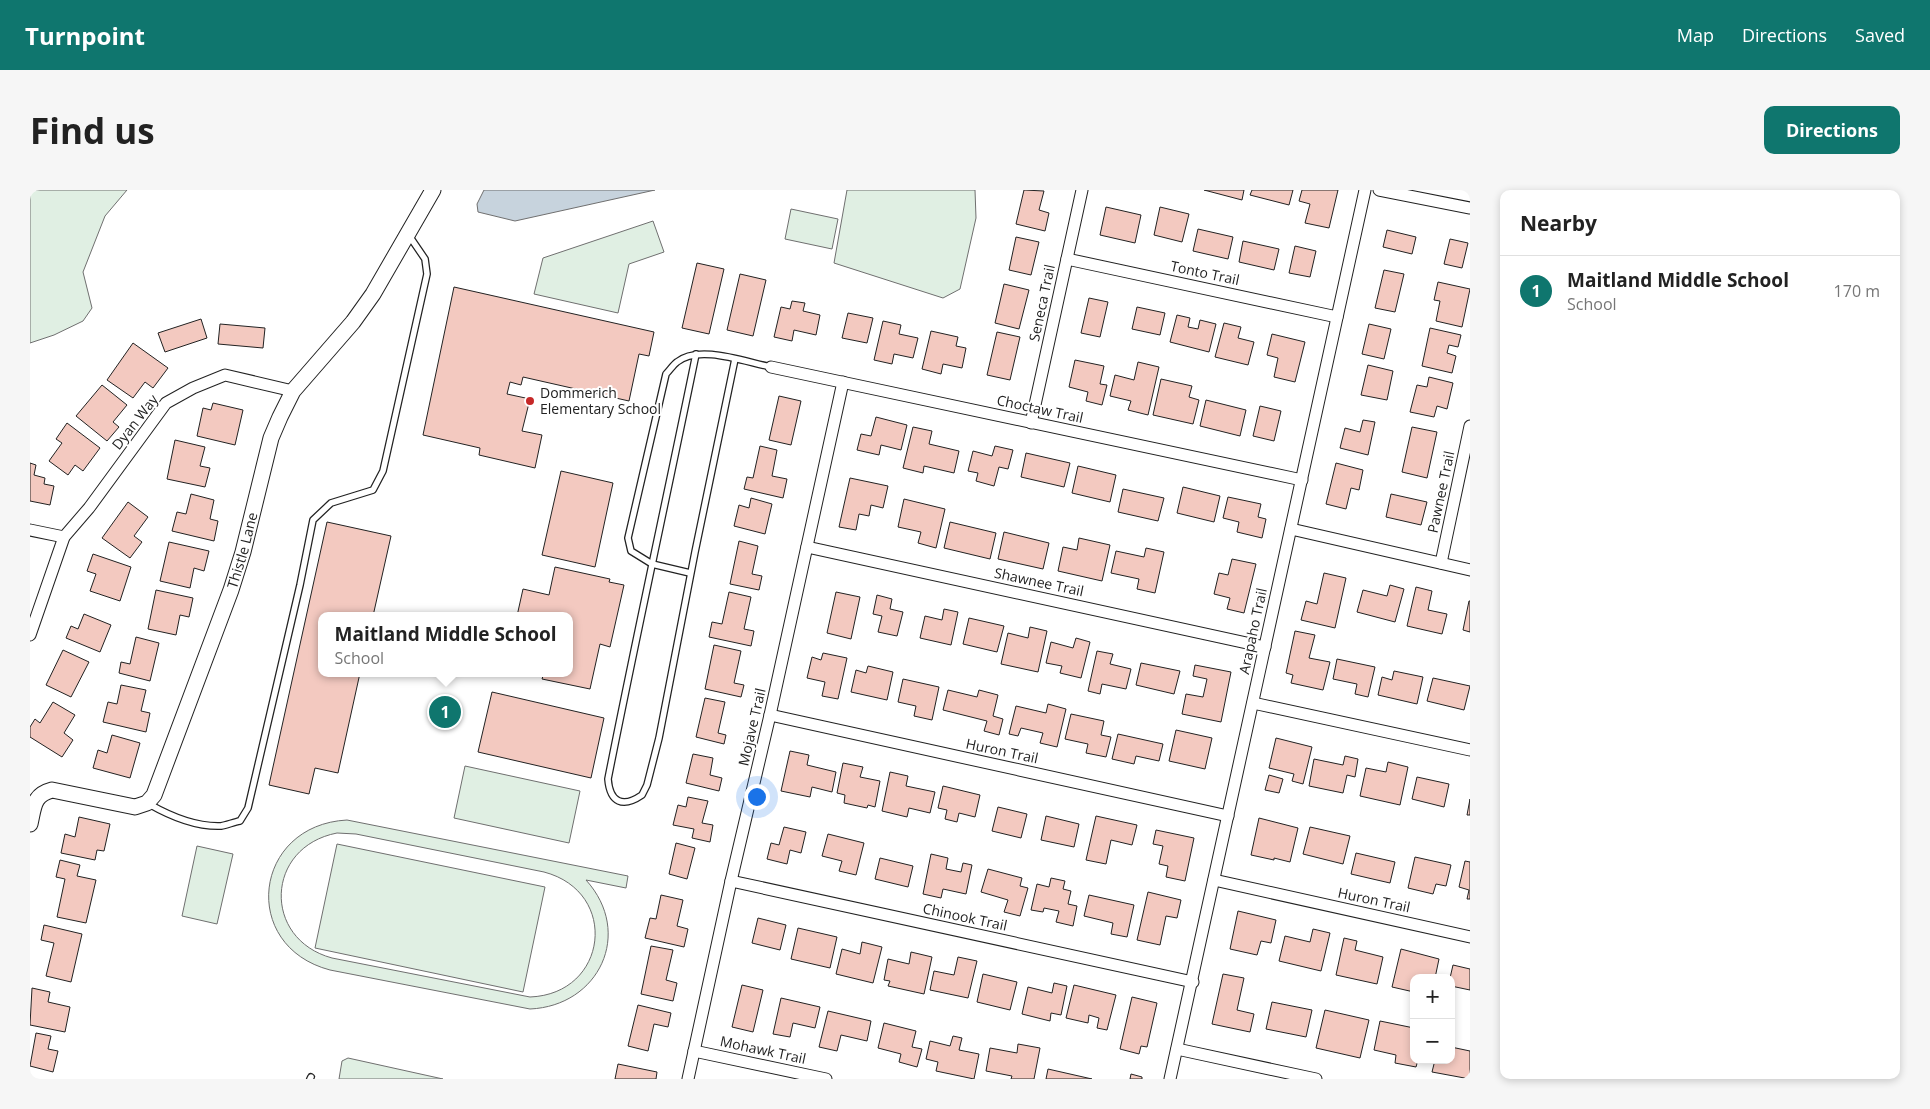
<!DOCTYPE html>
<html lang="en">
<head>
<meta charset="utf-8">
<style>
	:root { --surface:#fff; --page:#f6f6f6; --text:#222; --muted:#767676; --line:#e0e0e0; --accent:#0f766e }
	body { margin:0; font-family:"Open Sans",sans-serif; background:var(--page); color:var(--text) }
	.controls { position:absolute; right:15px; bottom:15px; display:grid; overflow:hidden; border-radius:10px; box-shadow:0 2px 8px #0003 }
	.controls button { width:45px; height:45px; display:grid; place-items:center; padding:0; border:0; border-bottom:1px solid var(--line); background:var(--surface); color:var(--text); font:25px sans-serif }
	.you { position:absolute; left:726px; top:606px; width:18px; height:18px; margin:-12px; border:4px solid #fff; border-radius:50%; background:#1a73e8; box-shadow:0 0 0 8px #1a73e833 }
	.badge { display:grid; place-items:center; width:32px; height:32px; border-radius:50%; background:var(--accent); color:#fff; font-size:16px; font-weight:700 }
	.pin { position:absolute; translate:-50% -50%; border:2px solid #fff; box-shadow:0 1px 5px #0006 }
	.popup { position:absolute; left:288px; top:422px; width:255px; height:65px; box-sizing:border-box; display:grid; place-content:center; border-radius:10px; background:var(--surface); filter:drop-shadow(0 1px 4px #0005); font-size:16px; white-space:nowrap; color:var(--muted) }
	.popup b { font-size:19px; color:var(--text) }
	.popup::after { content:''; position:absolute; left:50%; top:100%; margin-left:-10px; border:10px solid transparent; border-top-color:var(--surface) }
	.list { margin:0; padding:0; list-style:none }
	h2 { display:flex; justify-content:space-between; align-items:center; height:65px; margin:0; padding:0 20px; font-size:21px }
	h2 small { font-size:16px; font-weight:400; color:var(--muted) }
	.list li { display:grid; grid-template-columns:32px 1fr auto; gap:15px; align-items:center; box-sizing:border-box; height:70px; padding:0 20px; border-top:1px solid var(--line) }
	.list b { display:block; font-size:19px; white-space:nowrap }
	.list p { margin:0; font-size:16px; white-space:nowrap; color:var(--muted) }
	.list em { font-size:16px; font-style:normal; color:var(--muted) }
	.map { position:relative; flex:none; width:1440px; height:889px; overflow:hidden; border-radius:10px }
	header { display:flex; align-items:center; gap:30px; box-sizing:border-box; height:70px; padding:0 25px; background:var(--accent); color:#fff }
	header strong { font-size:24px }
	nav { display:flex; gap:28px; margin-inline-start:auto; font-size:18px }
	.intro { display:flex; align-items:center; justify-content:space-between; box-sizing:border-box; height:120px; padding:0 30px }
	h1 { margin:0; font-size:35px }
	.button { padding:12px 22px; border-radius:10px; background:var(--accent); color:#fff; font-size:18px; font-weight:700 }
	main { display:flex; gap:30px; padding:0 30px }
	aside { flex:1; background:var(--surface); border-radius:10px; box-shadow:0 2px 8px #0003 }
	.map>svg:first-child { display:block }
	.green { fill:#e0efe3; stroke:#6f6f6f; fill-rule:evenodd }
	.water { fill:#c7d3dd; stroke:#6f6f6f }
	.building { fill:#f3c9c0; stroke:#222 }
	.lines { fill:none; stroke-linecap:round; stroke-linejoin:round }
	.service-casing { stroke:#222; stroke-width:8 }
	.minor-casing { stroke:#222; stroke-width:13 }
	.tertiary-casing { stroke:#222; stroke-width:17 }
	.service { stroke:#fff; stroke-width:5.5 }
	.minor { stroke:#fff; stroke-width:11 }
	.tertiary { stroke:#fff; stroke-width:15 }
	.poi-dot { fill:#c62828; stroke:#fff; stroke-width:2 }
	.labels { text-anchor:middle; stroke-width:4; stroke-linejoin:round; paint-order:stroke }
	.street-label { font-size:14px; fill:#222; stroke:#fff }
	.poi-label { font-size:14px; fill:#222; stroke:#fff; text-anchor:start }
</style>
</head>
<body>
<header>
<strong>Turnpoint</strong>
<nav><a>Map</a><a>Directions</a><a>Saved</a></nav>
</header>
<div class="intro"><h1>Find us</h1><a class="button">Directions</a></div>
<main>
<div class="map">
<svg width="1440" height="889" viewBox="0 0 1440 889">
	<rect width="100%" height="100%" fill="#fff"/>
	<g class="green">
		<polygon points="0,0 97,0 75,26 53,82 62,118 53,131 24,145 0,153"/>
		<polygon points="817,0 945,0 946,28 930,99 913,108 804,73"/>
		<polygon points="761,19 808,29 802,59 755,49"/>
		<polygon points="623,31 634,62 599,74 588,123 504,104 513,68"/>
		<polygon points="435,576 550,601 539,653 424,628"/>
		<path d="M 317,630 L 598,686 L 596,698 L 556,690 C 604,743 569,816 500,819 L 300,780 C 209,756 223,635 317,630 ZM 307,643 L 326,644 L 514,682 C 590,702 578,804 500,807 L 302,768 C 232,749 235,657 307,643 Z"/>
		<polygon points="307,654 515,697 493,802 285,758"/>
		<polygon points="167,656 203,664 187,734 152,726"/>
		<polygon points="318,868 413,889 309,889 312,871"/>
	</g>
	<polygon class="water" points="454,0 625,0 485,31 448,22 447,14"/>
	<g class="building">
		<polygon points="994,0 1014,1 1009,20 1019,23 1015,41 986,34"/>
		<polygon points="1174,0 1214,0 1212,10"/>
		<polygon points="1222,0 1263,0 1259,15 1220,5"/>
		<polygon points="1272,0 1308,0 1299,38 1275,33 1280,14 1269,11"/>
		<polygon points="1076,17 1111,25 1105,53 1070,45"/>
		<polygon points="1130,17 1159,24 1152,52 1124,45"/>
		<polygon points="1168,39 1203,47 1198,69 1163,61"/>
		<polygon points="1357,40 1386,47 1382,64 1353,57"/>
		<polygon points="986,47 1009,52 1001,85 979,80"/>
		<polygon points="1420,49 1438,53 1432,78 1414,74"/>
		<polygon points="1213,51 1249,59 1244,80 1209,72"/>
		<polygon points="1265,56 1286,61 1280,87 1259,83"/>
		<polygon points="667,73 694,79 679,144 652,138"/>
		<polygon points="1354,80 1374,84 1365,122 1345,118"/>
		<polygon points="710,84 736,90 723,146 697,140"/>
		<polygon points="1408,92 1440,99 1432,137 1406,131 1410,111 1404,110"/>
		<polygon points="974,94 999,100 989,139 965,133"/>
		<polygon points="424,97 624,142 619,166 609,164 599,211 493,187 491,195 480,192 477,204 500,209 492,241 512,245 505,278 449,265 450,258 393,245"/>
		<polygon points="1059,108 1078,112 1070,147 1051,143"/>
		<polygon points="762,111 775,113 773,121 790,125 786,145 764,140 762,151 744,147 751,117 760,119"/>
		<polygon points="1107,117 1135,123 1130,145 1102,139"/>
		<polygon points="818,123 843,128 837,153 812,148"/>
		<polygon points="1147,125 1160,128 1158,137 1168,139 1170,130 1186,134 1179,162 1140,152"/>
		<polygon points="171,129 177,148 135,162 128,143"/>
		<polygon points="853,131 871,135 869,144 888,148 883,168 864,164 862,174 844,170"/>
		<polygon points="1194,133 1211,137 1208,148 1224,152 1218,175 1185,167"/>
		<polygon points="190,134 235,138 233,158 188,154"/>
		<polygon points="1339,134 1361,139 1354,169 1332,164"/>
		<polygon points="1400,138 1431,145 1428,157 1419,155 1417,163 1426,166 1422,183 1392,176"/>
		<polygon points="901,141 928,147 926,156 936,158 932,178 913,174 911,184 892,179"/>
		<polygon points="967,142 990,147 980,190 957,185"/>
		<polygon points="1242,144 1275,152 1265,192 1244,187 1248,168 1237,165"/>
		<polygon points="103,153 138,178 123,198 115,192 103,208 77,190"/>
		<polygon points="1045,170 1074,176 1070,194 1077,195 1072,215 1056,211 1058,202 1039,197"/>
		<polygon points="1108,172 1129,177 1118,225 1098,220 1101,211 1080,206 1085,185 1104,190"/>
		<polygon points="1338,175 1363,181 1357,210 1331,205"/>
		<polygon points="1399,187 1423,193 1417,219 1407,216 1404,227 1380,222 1387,195 1397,197"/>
		<polygon points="1131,189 1162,196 1159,207 1169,210 1163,234 1123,225"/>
		<polygon points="72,195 97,215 83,232 89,237 77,251 46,226"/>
		<polygon points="749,206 771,211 761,255 739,250"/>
		<polygon points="1176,210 1216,220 1210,246 1170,236"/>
		<polygon points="183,213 213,220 205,255 167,246 173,218 181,220"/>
		<polygon points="1230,216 1251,221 1244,251 1223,246"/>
		<polygon points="846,227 877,235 871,260 851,255 849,265 827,260 831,244 841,246"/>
		<polygon points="1333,230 1345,232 1338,265 1310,258 1315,238 1330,242"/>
		<polygon points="37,233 70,258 53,281 45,275 38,285 19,271 32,253 26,249"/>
		<polygon points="883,237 902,241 899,254 929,261 924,283 894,276 893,283 873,278"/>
		<polygon points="1382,237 1407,242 1397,288 1372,282"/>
		<polygon points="145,250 175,257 170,276 180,278 175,297 137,289"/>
		<polygon points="730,256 747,260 742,286 757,289 753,308 714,299 717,287 723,288"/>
		<polygon points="965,256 983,260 978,279 969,277 964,296 946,291 948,283 938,281 943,261 962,266"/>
		<polygon points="996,263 1040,273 1034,297 991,287"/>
		<polygon points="0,273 6,275 4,285 15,288 14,294 24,296 20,315 0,311"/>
		<polygon points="1306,273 1333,280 1329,300 1321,298 1316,319 1296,314"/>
		<polygon points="1048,276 1086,285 1080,312 1042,303"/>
		<polygon points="531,281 583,293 565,377 512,365"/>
		<polygon points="820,288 858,296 853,318 841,315 839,326 829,324 826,340 809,337"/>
		<polygon points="1153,297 1190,306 1184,332 1147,323"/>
		<polygon points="1093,299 1134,308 1128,331 1088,322"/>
		<polygon points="161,304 184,310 180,329 188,331 184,351 142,341 147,322 156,324"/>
		<polygon points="1361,304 1397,312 1391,335 1356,327"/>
		<polygon points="1198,307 1231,314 1228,327 1236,329 1232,348 1207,342 1209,332 1193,328"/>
		<polygon points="721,308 742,314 735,344 704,336 709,315 719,318"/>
		<polygon points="874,309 915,319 906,358 888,353 891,342 868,337"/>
		<polygon points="98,312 118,327 104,346 112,352 100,368 72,348"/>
		<polygon points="297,332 361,346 343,426 291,426 291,483 330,483 308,583 285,578 279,604 239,595"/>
		<polygon points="920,332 966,343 960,369 914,358"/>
		<polygon points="974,342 1019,353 1013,379 968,369"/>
		<polygon points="1049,348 1080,355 1072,391 1028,381 1033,357 1047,360"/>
		<polygon points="709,351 728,356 722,384 732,386 729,400 700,394"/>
		<polygon points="139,352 179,361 174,381 164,378 160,398 130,391"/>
		<polygon points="1116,358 1134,362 1125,403 1107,399 1109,389 1081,383 1086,361 1114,367"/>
		<polygon points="63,364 101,377 90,411 60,401 66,384 57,381"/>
		<polygon points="1202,369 1226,374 1214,423 1197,419 1200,408 1184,404 1189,383 1198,385"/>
		<polygon points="525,377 580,389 579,392 594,395 580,457 570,454 560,499 512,489 514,483 539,483 539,426 487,426 493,399 519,405"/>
		<polygon points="1294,383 1316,388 1305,438 1271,430 1276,411 1287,414"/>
		<polygon points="1360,395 1374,399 1365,432 1327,422 1333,400 1357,406"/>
		<polygon points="1386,397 1402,401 1398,420 1417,424 1412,444 1377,436"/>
		<polygon points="126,400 163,408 159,427 150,425 146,445 118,439"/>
		<polygon points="699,402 721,407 714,439 724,441 721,456 679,447 682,432 692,434"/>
		<polygon points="806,402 830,407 821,449 797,443"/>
		<polygon points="847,405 862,409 860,419 873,422 867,446 848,442 852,426 843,424"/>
		<polygon points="1439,411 1440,411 1440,442 1433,440"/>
		<polygon points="914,419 928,422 921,455 890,448 895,426 912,430"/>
		<polygon points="54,424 81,435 70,462 36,448 41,436 48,439"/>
		<polygon points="939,428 974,436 967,462 933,454"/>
		<polygon points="1000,437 1017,441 1008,482 971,474 978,443 998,448"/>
		<polygon points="1265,441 1285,445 1279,468 1300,472 1293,500 1261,493 1263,485 1256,483"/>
		<polygon points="106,447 129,453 120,491 89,483 91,472 100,474"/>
		<polygon points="1046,448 1060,452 1051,488 1030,483 1032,476 1016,473 1021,452 1043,458"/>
		<polygon points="684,455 711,461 704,493 714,495 711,507 675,499"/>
		<polygon points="33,460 59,472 41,507 16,495"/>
		<polygon points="1067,461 1083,464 1080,474 1101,479 1096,499 1072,494 1070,504 1058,501"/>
		<polygon points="793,463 817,468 808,509 792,506 795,492 777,488 782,467 791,470"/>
		<polygon points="1307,469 1345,477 1338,507 1325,504 1327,494 1303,489"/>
		<polygon points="1111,473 1150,481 1144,504 1106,495"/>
		<polygon points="1165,475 1201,482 1191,532 1152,524 1156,504 1173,507 1177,489 1163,486"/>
		<polygon points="838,476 863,482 857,510 821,502 826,480 836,483"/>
		<polygon points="1364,481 1393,487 1387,514 1348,505 1352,487 1362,490"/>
		<polygon points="1403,488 1440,496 1434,520 1397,511"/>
		<polygon points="873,489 909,497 902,530 884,526 886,516 868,512"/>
		<polygon points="91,495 116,500 111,521 120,523 116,542 73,532 78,512 87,514"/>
		<polygon points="918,500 947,507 949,500 968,505 963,526 973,529 969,545 954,541 957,531 913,520"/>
		<polygon points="462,502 574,528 561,588 448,562"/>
		<polygon points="675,508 695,512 688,543 696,545 694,554 666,547"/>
		<polygon points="23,512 45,525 34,543 43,550 32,567 0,547 0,537 5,529 10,533"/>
		<polygon points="1018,514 1036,519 1027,557 1010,553 1013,543 991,538 988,546 979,544 986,516 1016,523"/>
		<polygon points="1041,524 1074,531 1071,545 1081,547 1076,567 1056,563 1058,554 1035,549"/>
		<polygon points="1146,540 1182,548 1175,579 1139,571"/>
		<polygon points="1088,544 1133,554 1129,571 1106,566 1104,574 1082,569"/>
		<polygon points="82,545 110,553 100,588 63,578 68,560 77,563"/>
		<polygon points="1246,548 1282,557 1273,594 1262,591 1264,584 1239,578"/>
		<polygon points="760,561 779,565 777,575 806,582 802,602 782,597 780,607 751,601"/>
		<polygon points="663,564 683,568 680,585 692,588 689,601 656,593"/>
		<polygon points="1315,566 1328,569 1325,587 1317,585 1313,603 1279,596 1284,569 1313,575"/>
		<polygon points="1358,572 1378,577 1370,615 1330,606 1336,578 1356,582"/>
		<polygon points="813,573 833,577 830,587 850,591 845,617 838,615 837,618 814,613 815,605 807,603"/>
		<polygon points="860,582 878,586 876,596 905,602 900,623 879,618 877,627 852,621"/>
		<polygon points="1239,585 1253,589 1249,603 1235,600"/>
		<polygon points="1387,587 1419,594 1414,617 1382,609"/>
		<polygon points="913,596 950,605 945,627 929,623 927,632 915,629 917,620 908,618"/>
		<polygon points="658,607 678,611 672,633 683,635 680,652 662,648 664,639 643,635 648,615 656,617"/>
		<polygon points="1440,609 1440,625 1437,625"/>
		<polygon points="968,617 997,624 991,648 962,641"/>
		<polygon points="1016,626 1049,634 1044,657 1011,650"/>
		<polygon points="1066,626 1107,635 1102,655 1081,650 1076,674 1056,670"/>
		<polygon points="49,627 80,634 74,661 67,660 65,670 31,663 35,644 45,647"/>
		<polygon points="1229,628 1268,638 1260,672 1244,668 1244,670 1221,665"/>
		<polygon points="754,637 776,642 771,663 760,660 757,674 737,669 741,653 749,655"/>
		<polygon points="1280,637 1320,646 1313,674 1273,664"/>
		<polygon points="1126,640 1164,648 1155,691 1136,687 1138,676 1129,674 1133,656 1123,654"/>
		<polygon points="798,644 834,653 826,685 809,681 812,671 792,666"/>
		<polygon points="646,653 665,658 657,689 639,684"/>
		<polygon points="1326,663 1365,672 1360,693 1321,684"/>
		<polygon points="901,664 918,668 916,679 931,682 933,673 942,675 936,704 913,699 911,708 893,704"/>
		<polygon points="1385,667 1421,675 1416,696 1406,694 1403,704 1378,698"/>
		<polygon points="850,668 883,676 878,697 845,689"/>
		<polygon points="30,670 50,675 47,686 66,690 56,733 27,727 35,689 26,687"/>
		<polygon points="1435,671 1440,672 1440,709 1437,709 1439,700 1429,697"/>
		<polygon points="958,679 992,688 990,696 998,698 990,726 974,722 978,710 951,702"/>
		<polygon points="1021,688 1035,691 1033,699 1041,701 1038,714 1047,716 1043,736 1026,732 1029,721 1014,718 1013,722 1001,720 1007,694 1019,697"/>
		<polygon points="1118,702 1151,710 1147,728 1136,726 1130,755 1107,750"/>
		<polygon points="631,705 653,710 647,736 658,739 654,757 615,748 620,728 626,729"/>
		<polygon points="1059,705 1104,715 1097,747 1081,744 1083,733 1054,726"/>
		<polygon points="1208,721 1246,730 1241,753 1231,751 1227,765 1200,759"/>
		<polygon points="728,728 756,735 750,760 722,753"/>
		<polygon points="14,735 52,744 41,792 16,786 24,753 11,750"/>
		<polygon points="768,738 807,747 800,778 761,769"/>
		<polygon points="1283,739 1300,743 1291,781 1249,771 1255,746 1280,752"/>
		<polygon points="1314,748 1327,751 1325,760 1353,767 1347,794 1306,785"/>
		<polygon points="832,752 852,757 843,793 806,784 812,759 830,764"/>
		<polygon points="621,756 643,760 636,790 647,793 643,811 611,804"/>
		<polygon points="1371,759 1409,769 1405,788 1384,788 1384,802 1362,797"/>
		<polygon points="881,762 902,767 894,804 858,796 860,791 854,790 858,769 879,774"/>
		<polygon points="928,767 947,771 938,808 900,800 904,781 924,785"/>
		<polygon points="1423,775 1440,779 1440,800 1421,796 1420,788"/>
		<polygon points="953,784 987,792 980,820 947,812"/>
		<polygon points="1193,784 1214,788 1207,820 1224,824 1220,842 1182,834"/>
		<polygon points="1024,793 1037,796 1031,825 1021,823 1020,831 992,824 998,797 1022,803"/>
		<polygon points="712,795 733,800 723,842 702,837"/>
		<polygon points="1044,795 1086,805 1077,840 1067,838 1069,828 1059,825 1058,833 1036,828"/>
		<polygon points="2,798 20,802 18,812 40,817 35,842 0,835"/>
		<polygon points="1102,807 1127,813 1117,857 1111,856 1109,864 1090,859"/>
		<polygon points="751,808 790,817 785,838 763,833 760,847 743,844"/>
		<polygon points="1242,812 1282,820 1276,847 1236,839"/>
		<polygon points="608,815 641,823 638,837 624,834 618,861 598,856"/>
		<polygon points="1295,820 1339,830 1330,868 1286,858"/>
		<polygon points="798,821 841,831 837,851 811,845 807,861 789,857"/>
		<polygon points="1350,831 1384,838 1384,870 1388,870 1386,877 1365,873 1366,865 1344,860"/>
		<polygon points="854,833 886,841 882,857 892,859 887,877 869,872 871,864 848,858"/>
		<polygon points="6,843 21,846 18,859 28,861 23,882 0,876"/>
		<polygon points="923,846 932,848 929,860 949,864 944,889 906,881 908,872 896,869 900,851 920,856"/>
		<polygon points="988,854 1010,858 1004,889 981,889 982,886 956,881 960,858 987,863"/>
		<polygon points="1421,857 1440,861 1440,889 1402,882 1405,870 1421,870"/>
		<polygon points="588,874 627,882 626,889 585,889"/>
		<polygon points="1018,879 1062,889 1016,889"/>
		<polygon points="1101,884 1112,887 1112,889 1100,889"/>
	</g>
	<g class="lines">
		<defs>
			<g id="service">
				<path d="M 666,164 C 637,306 606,447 578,589 C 580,613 593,618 612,605 L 617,595 L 629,548 L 665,362 L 705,169"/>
				<path d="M 660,383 L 622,374 L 601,361 L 598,348 L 636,184 C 640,180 643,175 647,172 C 669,154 715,172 741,177"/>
				<path d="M 119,614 C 140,626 165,637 191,636 C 197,635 204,632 210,631 L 218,618 L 270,395 L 283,330 L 301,313 L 343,300 L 353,281 L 397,84 L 395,69 L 378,44"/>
				<polyline points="280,889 281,887"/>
			</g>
			<g id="minor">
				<polyline points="1349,0 1440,18"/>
				<polyline points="1037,69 1307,127"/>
				<polyline points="741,177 1272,290"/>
				<polyline points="1001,233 1052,0"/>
				<polyline points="1261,339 1440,380"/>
				<polyline points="0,340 34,347"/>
				<polyline points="777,357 1235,457"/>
				<polyline points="1411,373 1440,236"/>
				<polyline points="0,445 34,347 59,318 136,213 163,198 195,185 263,201"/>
				<polyline points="1223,513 1440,560"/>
				<polyline points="740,525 1198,626"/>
				<polyline points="1184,690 1440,747"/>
				<polyline points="701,691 1163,792"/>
				<polyline points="1147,859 1286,889"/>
				<polyline points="664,861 796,889"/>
				<polyline points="658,889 701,691 740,525 813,192"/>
				<polyline points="1140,889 1335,0"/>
			</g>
			<g id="tertiary">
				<path id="s1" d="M 0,634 C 4,617 3,605 22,600 L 105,617 L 117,613 L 124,605 L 201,400 L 213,362 L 241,248 L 250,227 L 263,201 L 323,132 L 343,104 L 403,0"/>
			</g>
		</defs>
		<use href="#service" class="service-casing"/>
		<use href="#minor" class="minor-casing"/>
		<use href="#tertiary" class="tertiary-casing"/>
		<use href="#service" class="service"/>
		<use href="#minor" class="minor"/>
		<use href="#tertiary" class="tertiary"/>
	</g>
	<circle class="poi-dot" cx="500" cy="211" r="5"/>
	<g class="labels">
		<g class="street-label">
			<text transform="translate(1175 83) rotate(12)" y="5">Tonto Trail</text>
			<text transform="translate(1012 113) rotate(-78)" y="5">Seneca Trail</text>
			<text transform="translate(1010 219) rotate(12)" y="5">Choctaw Trail</text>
			<text transform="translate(105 232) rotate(-52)" y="5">Dyan Way</text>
			<text transform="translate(1411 302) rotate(-78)" y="5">Pawnee Trail</text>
			<text dy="5" stroke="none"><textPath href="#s1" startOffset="412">Thistle Lane</textPath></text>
			<text transform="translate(1009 392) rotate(12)" y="5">Shawnee Trail</text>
			<text transform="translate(1223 441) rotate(-78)" y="5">Arapaho Trail</text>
			<text transform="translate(722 537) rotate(-77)" y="5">Mojave Trail</text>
			<text transform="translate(972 561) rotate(12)" y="5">Huron Trail</text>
			<text transform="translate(1344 710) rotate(12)" y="5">Huron Trail</text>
			<text transform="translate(935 727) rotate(12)" y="5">Chinook Trail</text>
			<text transform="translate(733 860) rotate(12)" y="5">Mohawk Trail</text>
		</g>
		<g class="poi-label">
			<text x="510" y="208">Dommerich<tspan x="510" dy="16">Elementary School</tspan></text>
		</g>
	</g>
</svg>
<div class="controls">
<button>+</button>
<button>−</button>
</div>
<div class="you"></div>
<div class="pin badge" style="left:415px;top:522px">1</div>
<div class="popup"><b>Maitland Middle School</b>School</div>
</div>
<aside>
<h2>Nearby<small></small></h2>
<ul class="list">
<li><span class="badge">1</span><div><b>Maitland Middle School</b><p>School</p></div><em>170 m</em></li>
</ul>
</aside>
</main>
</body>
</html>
